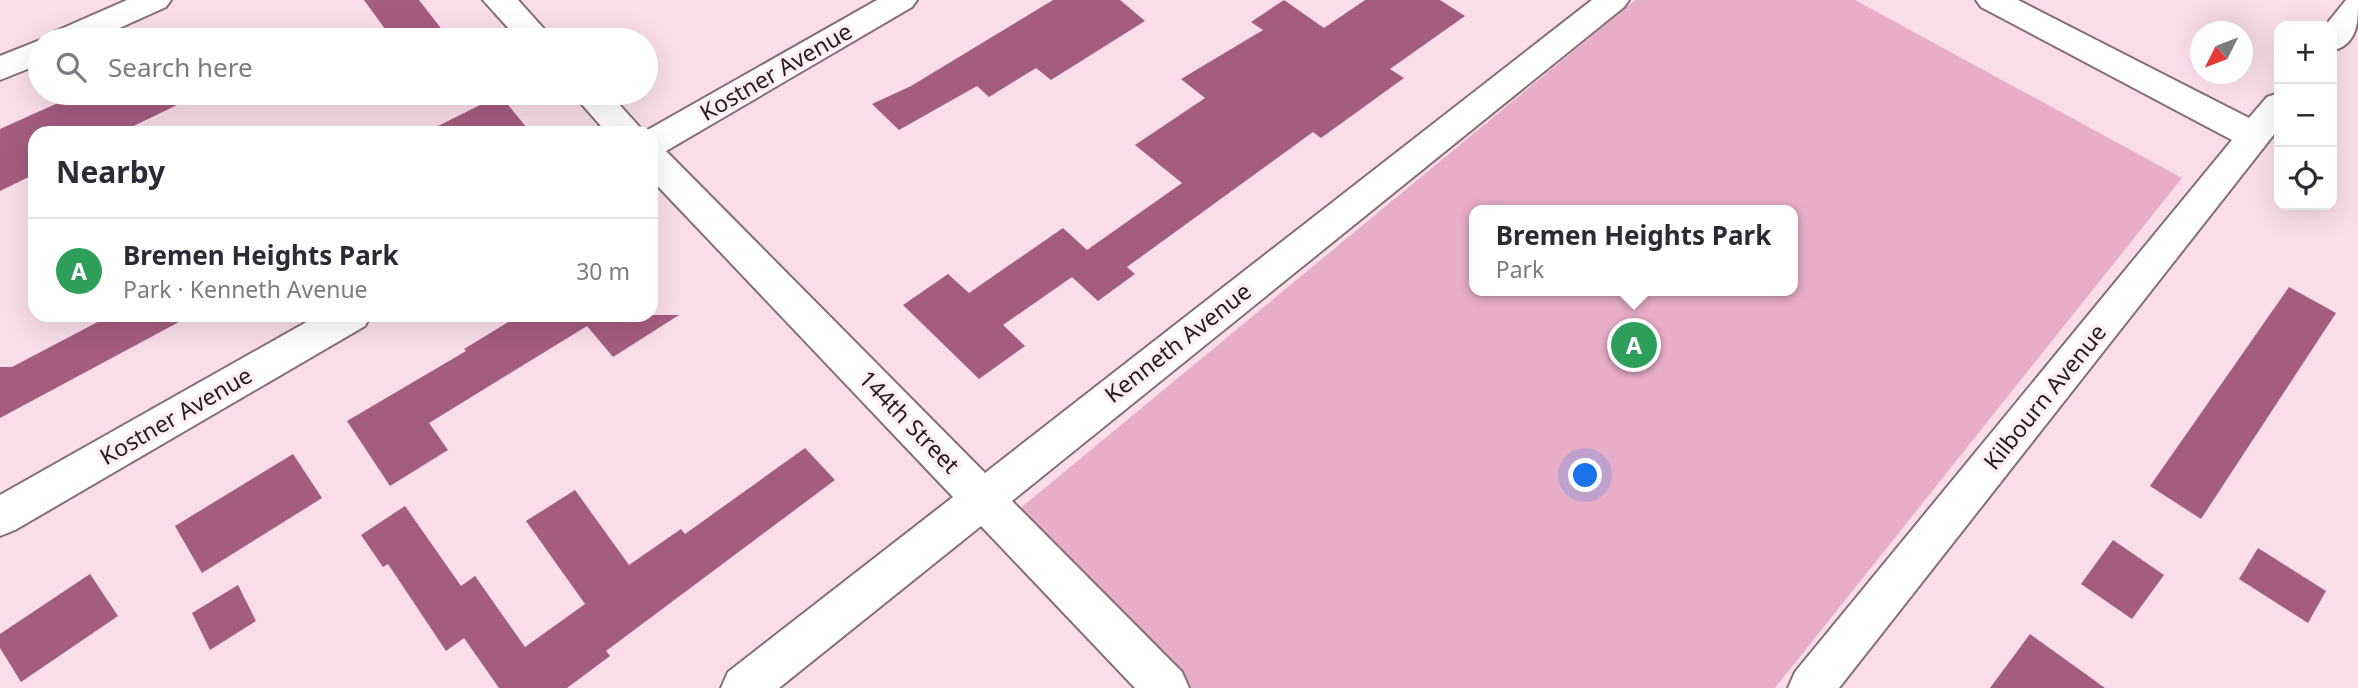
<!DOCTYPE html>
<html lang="en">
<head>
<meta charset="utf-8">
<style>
	:root { --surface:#fff; --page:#f7f7f7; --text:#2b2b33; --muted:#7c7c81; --line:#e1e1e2; --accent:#0b8043 }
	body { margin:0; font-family:"Noto Sans",sans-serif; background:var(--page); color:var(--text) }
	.controls { position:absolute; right:21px; top:21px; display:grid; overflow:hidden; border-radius:14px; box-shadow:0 7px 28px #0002 }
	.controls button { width:63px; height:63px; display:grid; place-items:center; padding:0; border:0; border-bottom:2px solid var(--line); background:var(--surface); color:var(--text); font:35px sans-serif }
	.compass { position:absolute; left:2190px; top:21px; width:63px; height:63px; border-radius:50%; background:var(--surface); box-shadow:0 7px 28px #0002; rotate:228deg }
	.you { position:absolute; left:1586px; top:476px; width:24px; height:24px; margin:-18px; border:5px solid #fff; border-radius:50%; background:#1a73e8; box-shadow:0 0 0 10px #1a73e833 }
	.badge { display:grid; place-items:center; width:46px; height:46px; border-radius:50%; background:var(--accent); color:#fff; font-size:23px; font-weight:700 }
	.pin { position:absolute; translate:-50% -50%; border:4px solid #fff; box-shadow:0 2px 7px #0006 }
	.popup { position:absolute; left:1469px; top:205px; width:329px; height:91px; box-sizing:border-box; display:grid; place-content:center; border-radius:14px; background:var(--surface); filter:drop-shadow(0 2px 5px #0005); font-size:23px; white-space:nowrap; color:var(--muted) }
	.popup b { font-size:26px; color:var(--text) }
	.popup::after { content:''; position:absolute; left:50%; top:100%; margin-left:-14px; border:14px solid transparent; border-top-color:var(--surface) }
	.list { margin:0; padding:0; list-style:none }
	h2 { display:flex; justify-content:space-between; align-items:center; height:91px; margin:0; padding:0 28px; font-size:30px }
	h2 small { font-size:23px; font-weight:400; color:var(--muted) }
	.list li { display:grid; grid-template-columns:46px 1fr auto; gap:21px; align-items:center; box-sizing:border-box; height:105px; padding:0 28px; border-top:2px solid var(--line) }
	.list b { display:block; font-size:26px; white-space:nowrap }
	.list p { margin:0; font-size:23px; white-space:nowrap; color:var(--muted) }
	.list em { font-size:23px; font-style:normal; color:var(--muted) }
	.icon { flex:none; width:38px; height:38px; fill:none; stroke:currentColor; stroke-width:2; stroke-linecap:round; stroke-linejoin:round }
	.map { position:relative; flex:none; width:2358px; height:688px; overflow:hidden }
	.search { position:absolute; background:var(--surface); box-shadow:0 7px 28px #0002; left:28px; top:28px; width:630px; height:77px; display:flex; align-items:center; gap:18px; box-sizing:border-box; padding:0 24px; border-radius:38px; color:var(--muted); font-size:26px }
	.panel { position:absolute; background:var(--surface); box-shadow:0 7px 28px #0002; left:28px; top:126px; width:630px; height:196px; border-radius:21px }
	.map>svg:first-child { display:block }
	.green { fill:#e8adc7; fill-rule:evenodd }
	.building { fill:#a55d7f }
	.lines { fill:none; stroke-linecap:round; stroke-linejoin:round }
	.minor-casing { stroke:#856e78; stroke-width:4 }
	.minor { fill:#fff; fill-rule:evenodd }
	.labels { text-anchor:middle; stroke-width:7; stroke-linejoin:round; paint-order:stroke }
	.street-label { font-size:23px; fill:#251c20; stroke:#ffeff5 }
</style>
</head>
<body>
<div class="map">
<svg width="2358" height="688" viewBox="0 0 2358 688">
	<rect width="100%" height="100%" fill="#f9dee9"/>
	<path class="green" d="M 1635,0 L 1855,0 L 2182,178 L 1775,688 L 1189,688 L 1017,511 ZM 1475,210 L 1793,210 L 1793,291 L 1475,291 Z"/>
	<g class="building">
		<polygon points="364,0 419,0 450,40 393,40"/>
		<polygon points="1053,0 1120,0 1145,21 1051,80 1036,68 989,97 977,86 899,130 872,104 911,86"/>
		<polygon points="1284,0 1324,28 1365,0 1440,0 1465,16 1390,69 1404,78 1321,138 1313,132 1127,267 1135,274 1098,301 1072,277 1003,325 1025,346 979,379 903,305 948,274 969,293 1063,228 1087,250 1182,183 1135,145 1205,98 1181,79 1263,30 1251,22"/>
		<polygon points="80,93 169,93 177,105 119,133 35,133 35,174 0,191 0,129"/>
		<polygon points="500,95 531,133 424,133"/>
		<polygon points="2289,287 2336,313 2201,519 2150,486"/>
		<polygon points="111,315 192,315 0,418 0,367 12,367"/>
		<polygon points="520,315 679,315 613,357 587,326 429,423 448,450 390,486 347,421 466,351 464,349"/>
		<polygon points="805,448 835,480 606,651 610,656 567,688 499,688 464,638 446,651 388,564 383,567 361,535 405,506 461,586 475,576 525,647 585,604 526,521 575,490 629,565 681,529 685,534"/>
		<polygon points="293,454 322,498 202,573 175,526"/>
		<polygon points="2113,540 2164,575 2132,619 2081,584"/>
		<polygon points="2258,548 2326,591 2308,623 2239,579"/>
		<polygon points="90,574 118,616 21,682 0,648 0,634"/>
		<polygon points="238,585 256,621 210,650 192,613"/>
		<polygon points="2030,634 2105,688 1990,688"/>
	</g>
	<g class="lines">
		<defs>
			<g id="minor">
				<polygon points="127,0 171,0 166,7 93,40 49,40 54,32"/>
				<polygon points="483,0 518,0 554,40 519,40"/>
				<polygon points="877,0 917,0 912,7 666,151 985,473 1592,0 1629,0 1624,7 1012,501 1182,672 1189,688 1135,688 981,526 779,688 721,688 728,672 953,497 651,179 651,133 607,133 572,93 609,93 644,132"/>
				<polygon points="1976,0 2018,0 2249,118 2267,97 2279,93 2279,128 1839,688 1788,688 1795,672 2232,140 1981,7"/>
				<path d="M 2346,0 L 2358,0 C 2358,23 2358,44 2332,51 L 2332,26 L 2325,26 Z"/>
				<polygon points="40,40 40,64 0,80 0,56"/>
				<polygon points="319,315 371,315 365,326 15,530 0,536 0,495"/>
			</g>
		</defs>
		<use href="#minor" class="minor-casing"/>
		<use href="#minor" class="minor"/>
	</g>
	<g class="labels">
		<g class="street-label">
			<text transform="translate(776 72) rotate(-30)" y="8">Kostner Avenue</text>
			<text transform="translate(1178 343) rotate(-38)" y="8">Kenneth Avenue</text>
			<text transform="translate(2045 397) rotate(-51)" y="8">Kilbourn Avenue</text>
			<text transform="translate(176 416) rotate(-30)" y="8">Kostner Avenue</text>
			<text transform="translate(909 422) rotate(46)" y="8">144th Street</text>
		</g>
	</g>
</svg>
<div class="controls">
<button>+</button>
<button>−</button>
<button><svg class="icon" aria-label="locate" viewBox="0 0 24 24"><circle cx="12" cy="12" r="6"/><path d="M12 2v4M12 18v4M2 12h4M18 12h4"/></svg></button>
</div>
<svg class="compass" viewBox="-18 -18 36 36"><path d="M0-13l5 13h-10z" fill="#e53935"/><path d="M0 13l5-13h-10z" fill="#7c7c81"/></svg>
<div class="you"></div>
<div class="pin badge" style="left:1634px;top:345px;background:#2e9e5b">A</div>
<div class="popup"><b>Bremen Heights Park</b>Park</div>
<div class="search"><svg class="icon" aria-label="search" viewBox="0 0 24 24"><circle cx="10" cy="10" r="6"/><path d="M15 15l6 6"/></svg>Search here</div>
<section class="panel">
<h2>Nearby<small></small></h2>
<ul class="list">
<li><span class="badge" style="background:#2e9e5b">A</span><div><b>Bremen Heights Park</b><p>Park · Kenneth Avenue</p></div><em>30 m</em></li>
</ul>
</section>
</div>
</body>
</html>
